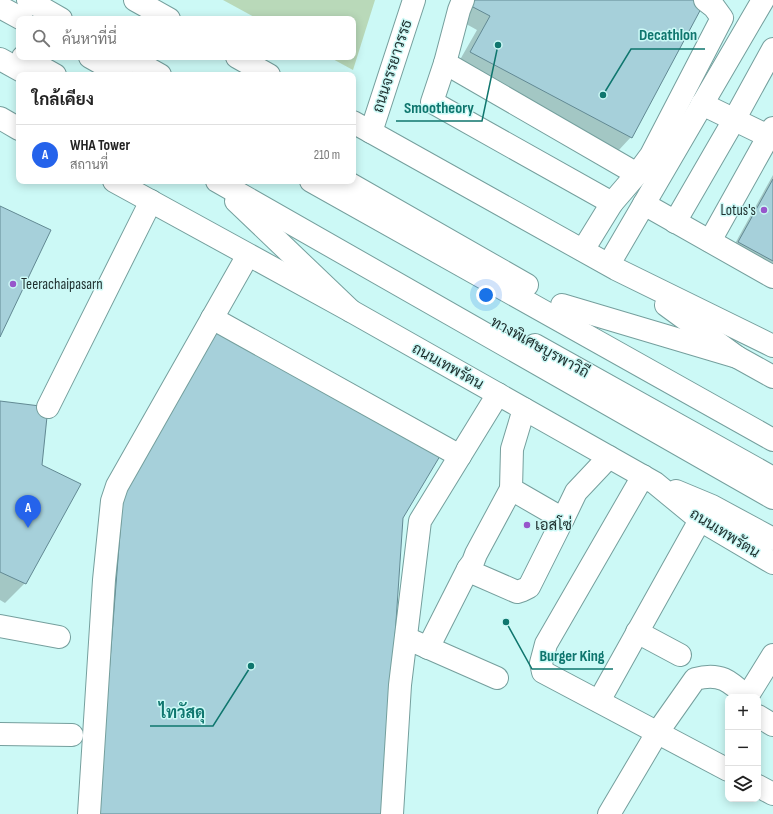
<!DOCTYPE html>
<html lang="th">
<head>
<meta charset="utf-8">
<style>
	:root { --surface:#fff; --page:#f6f6f6; --text:#222; --muted:#767676; --line:#e0e0e0; --accent:#2563eb }
	body { margin:0; font-family:"Sofia Sans Condensed",Sarabun,sans-serif; background:var(--page); color:var(--text) }
	.controls { position:absolute; right:12px; bottom:12px; display:grid; overflow:hidden; border-radius:8px; box-shadow:0 2px 10px #0003 }
	.controls button { width:36px; height:36px; display:grid; place-items:center; padding:0; border:0; border-bottom:1px solid var(--line); background:var(--surface); color:var(--text); font:20px sans-serif }
	.you { position:absolute; left:486px; top:295px; width:14px; height:14px; margin:-10px; border:3px solid #fff; border-radius:50%; background:#1a73e8; box-shadow:0 0 0 6px #1a73e833 }
	.badge { display:grid; place-items:center; width:26px; height:26px; border-radius:50%; background:var(--accent); color:#fff; font-size:13px; font-weight:700 }
	.pin { position:absolute; translate:-50% -33px; filter:drop-shadow(0 1px 2px #0008) }
	.pin::after { content:''; position:absolute; top:21px; width:14px; height:12px; background:inherit; clip-path:polygon(0 0,100% 0,50% 100%) }
	.list { margin:0; padding:0; list-style:none }
	h2 { display:flex; justify-content:space-between; align-items:center; height:52px; margin:0; padding:0 16px; font-size:17px }
	h2 small { font-size:13px; font-weight:400; color:var(--muted) }
	.list li { display:grid; grid-template-columns:26px 1fr auto; gap:12px; align-items:center; box-sizing:border-box; height:60px; padding:0 16px; border-top:1px solid var(--line) }
	.list b { display:block; font-size:15px; white-space:nowrap }
	.list p { margin:0; font-size:13px; white-space:nowrap; color:var(--muted) }
	.list em { font-size:13px; font-style:normal; color:var(--muted) }
	.icon { flex:none; width:22px; height:22px; fill:none; stroke:currentColor; stroke-width:2; stroke-linecap:round; stroke-linejoin:round }
	.map { position:relative; flex:none; width:773px; height:814px; overflow:hidden }
	.search { position:absolute; background:var(--surface); box-shadow:0 2px 10px #0003; left:16px; top:16px; width:340px; height:44px; display:flex; align-items:center; gap:10px; box-sizing:border-box; padding:0 14px; border-radius:8px; color:var(--muted); font-size:15px }
	.panel { position:absolute; background:var(--surface); box-shadow:0 2px 10px #0003; left:16px; top:72px; width:340px; height:112px; border-radius:8px }
	.map>svg:first-child { display:block }
	.green { fill:#b9d9b9 }
	.shadow { fill:#0003 }
	.building { fill:#a6d0da; stroke:#628993 }
	.lines { fill:none; stroke-linecap:round; stroke-linejoin:round }
	.minor-casing { stroke:#759f9d; stroke-width:24 }
	.major-casing { stroke:#759f9d; stroke-width:24 }
	.highway-casing { stroke:#759f9d; stroke-width:24 }
	.minor { stroke:#fff; stroke-width:22 }
	.major { stroke:#fff; stroke-width:22 }
	.highway { stroke:#fff; stroke-width:22 }
	.poi-dot { fill:#9756cb; stroke:#ccf9f6; stroke-width:1.5 }
	.labels { text-anchor:middle; stroke-width:3; stroke-linejoin:round; paint-order:stroke }
	.street-label { font-size:15px; fill:#1e2f2e; stroke:#ccf9f6 }
	.poi-label { font-size:15px; fill:#1e2f2e; stroke:#ccf9f6; text-anchor:start }
	.leader { fill:none; stroke:#0f766e; stroke-width:1.5 }
	.callout-dot { fill:#0f766e; stroke:#ccf9f6; stroke-width:1.5 }
	.callout-label { font-size:16px; text-anchor:middle; font-weight:bold; fill:#0f766e; stroke:#ccf9f6; stroke-width:3; stroke-linejoin:round; paint-order:stroke }
</style>
</head>
<body>
<div class="map">
<svg width="773" height="814" viewBox="0 0 773 814">
	<rect width="100%" height="100%" fill="#ccf9f6"/>
	<polygon class="green" points="223,0 375,0 353,70 329,57 353,57 353,19 258,19"/>
	<g class="shadow">
		<polygon points="469,0 692,0 631,137 618,151 457,65 477,30 459,20"/>
		<polygon points="773,175 773,272 732,249"/>
		<polygon points="0,402 25,583 5,603 0,600"/>
		<polygon points="110,509 402,518 86,814"/>
	</g>
	<g class="building">
		<polygon points="475,0 694,0 703,5 632,138 470,52 490,16 471,6"/>
		<polygon points="773,179 773,261 738,242"/>
		<polygon points="0,206 51,230 0,337"/>
		<polygon points="218,323 443,451 403,518 383,814 98,814 123,495"/>
		<polygon points="0,401 48,407 42,465 81,484 26,584 0,572"/>
	</g>
	<g class="lines">
		<defs>
			<g id="minor">
				<polyline points="463,0 459,10 445,63 432,102 612,203"/>
				<polyline points="445,63 637,174"/>
				<polyline points="702,104 768,136"/>
				<polyline points="644,204 773,277"/>
				<polyline points="675,222 734,120 773,49"/>
				<polyline points="710,241 773,128"/>
				<polyline points="583,250 612,203 637,174 651,155 722,18 714,7 705,0"/>
				<polyline points="609,264 763,0"/>
				<polyline points="212,318 460,456"/>
				<polyline points="48,407 151,201"/>
				<polyline points="524,409 512,449 511,489 563,519 576,492 609,457"/>
				<polyline points="643,476 546,644 541,663 543,672 728,770"/>
				<polyline points="511,489 476,554 473,562 468,569 478,575 517,592 523,590 529,587 563,519"/>
				<polyline points="0,626 59,637"/>
				<polyline points="637,632 680,655"/>
				<polyline points="406,638 497,678"/>
				<polyline points="428,648 468,569"/>
				<polyline points="747,697 773,655"/>
				<polyline points="599,701 700,520"/>
				<polyline points="758,716 773,725"/>
				<polyline points="0,734 72,735"/>
				<polyline points="758,786 773,794"/>
				<polyline points="89,814 104,580 112,501 117,486 248,255"/>
				<polyline points="392,814 400,685 420,521 498,394"/>
				<path d="M 609,814 L 657,733 L 695,679 C 720,672 730,681 747,697"/>
			</g>
			<g id="major">
				<polyline points="135,0 169,19"/>
				<polyline points="237,57 269,75"/>
				<polyline points="0,118 19,129"/>
				<polyline points="353,122 616,269 773,346"/>
				<polyline points="371,132 414,0"/>
				<polyline points="114,181 351,311 655,483 700,520 773,563"/>
				<polyline points="666,305 737,357 773,377"/>
				<polyline points="676,491 712,506 773,539"/>
			</g>
			<g id="highway">
				<polyline points="28,0 61,19"/>
				<polyline points="0,7 22,19"/>
				<polyline points="23,57 55,75"/>
				<polyline points="90,57 122,75"/>
				<polyline points="128,57 160,75"/>
				<polyline points="0,59 29,75"/>
				<polyline points="217,181 773,498"/>
				<polyline points="311,181 773,440"/>
				<polyline points="345,181 527,285"/>
				<polyline points="236,201 351,311"/>
				<polyline points="562,305 737,357"/>
				<polyline points="535,345 773,478"/>
			</g>
		</defs>
		<use href="#minor" class="minor-casing"/>
		<use href="#major" class="major-casing"/>
		<use href="#highway" class="highway-casing"/>
		<use href="#minor" class="minor"/>
		<use href="#major" class="major"/>
		<use href="#highway" class="highway"/>
	</g>
	<g class="poi-dot">
		<circle cx="764" cy="210" r="4"/>
		<circle cx="13" cy="284" r="4"/>
		<circle cx="527" cy="525" r="4"/>
	</g>
	<g class="labels">
		<g class="street-label">
			<text transform="translate(392 66) rotate(-72)" y="5">ถนนจรรยาวรรธ</text>
			<text transform="translate(540 347) rotate(29)" y="5">ทางพิเศษบูรพาวิถี</text>
			<text transform="translate(448 366) rotate(29)" y="5">ถนนเทพรัตน</text>
			<text transform="translate(725 533) rotate(32)" y="5">ถนนเทพรัตน</text>
		</g>
		<g class="poi-label">
			<text x="756" y="215" text-anchor="end">Lotus's</text>
			<text x="21" y="289">Teerachaipasarn</text>
			<text x="535" y="530">เอสโซ่</text>
		</g>
	</g>
	<path class="leader" d="M603 95L631 49H705M498 45L482 121H396M506 622L532 669H613M251 666L213 726H150"/>
	<g class="callout-dot">
		<circle cx="603" cy="95" r="4"/>
		<circle cx="498" cy="45" r="4"/>
		<circle cx="506" cy="622" r="4"/>
		<circle cx="251" cy="666" r="4"/>
	</g>
	<g class="callout-label">
		<text x="668" y="40">Decathlon</text>
		<text x="439" y="113">Smootheory</text>
		<text x="572" y="661">Burger King</text>
		<text x="182" y="718">ไทวัสดุ</text>
	</g>
</svg>
<div class="controls">
<button>+</button>
<button>−</button>
<button><svg class="icon" aria-label="layers" viewBox="0 0 24 24"><path d="M12 4l9 5-9 5-9-5zM3 14l9 5 9-5"/></svg></button>
</div>
<div class="you"></div>
<div class="pin badge" style="left:28px;top:528px">A</div>
<div class="search"><svg class="icon" aria-label="search" viewBox="0 0 24 24"><circle cx="10" cy="10" r="6"/><path d="M15 15l6 6"/></svg>ค้นหาที่นี่</div>
<section class="panel">
<h2>ใกล้เคียง<small></small></h2>
<ul class="list">
<li><span class="badge">A</span><div><b>WHA Tower</b><p>สถานที่</p></div><em>210 m</em></li>
</ul>
</section>
</div>
</body>
</html>
